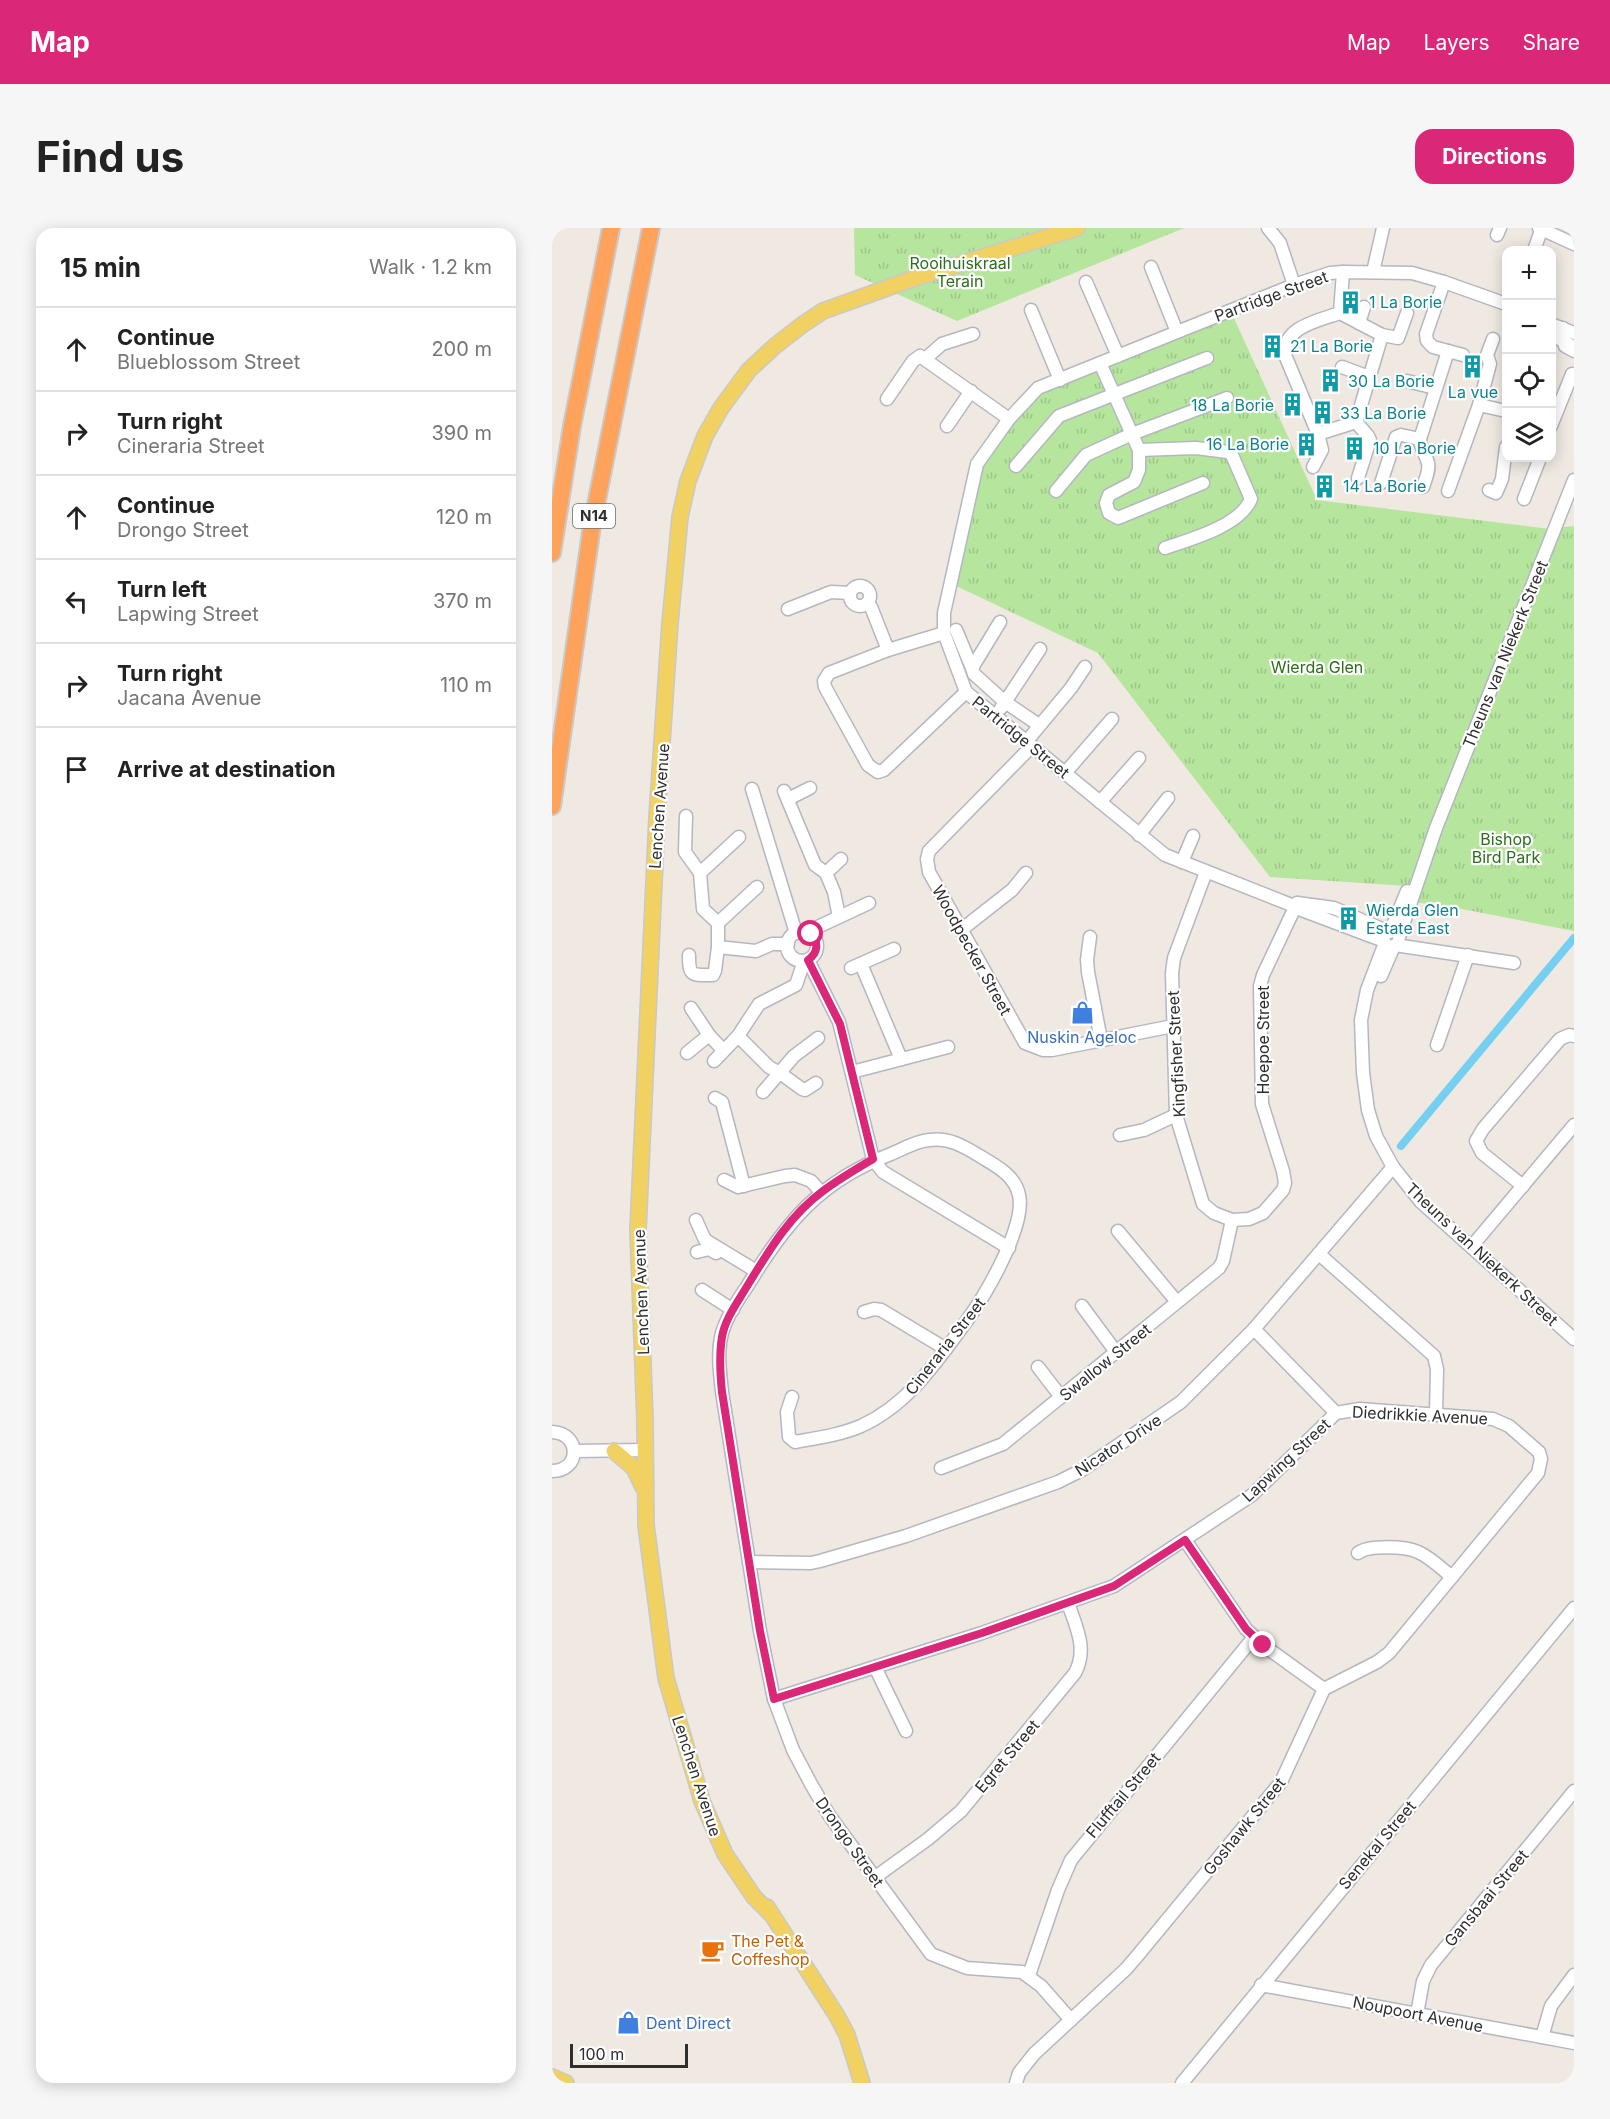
<!DOCTYPE html>
<html lang="en">
<head>
<meta charset="utf-8">
<style>
	:root { --surface:#fff; --page:#f6f6f6; --text:#222; --muted:#767676; --line:#e0e0e0; --accent:#db2777 }
	body { margin:0; font-family:Inter,sans-serif; background:var(--page); color:var(--text) }
	.controls { position:absolute; right:18px; top:18px; display:grid; overflow:hidden; border-radius:12px; box-shadow:0 3px 15px #0003 }
	.controls button { width:54px; height:54px; display:grid; place-items:center; padding:0; border:0; border-bottom:2px solid var(--line); background:var(--surface); color:var(--text); font:30px sans-serif }
	.scale { position:absolute; left:18px; bottom:15px; width:118px; box-sizing:border-box; padding-left:6px; border:3px solid #2e2e2e; border-top:0; font-size:16px; line-height:21px; white-space:nowrap; color:#2e2e2e; -webkit-text-stroke:4px #fff; paint-order:stroke }
	.stop { position:absolute; width:18px; height:18px; margin:-14px; border:4px solid #db2777; border-radius:50%; background:#fff }
	.stop.end { background:#db2777; border-color:#fff; box-shadow:0 2px 6px #0008 }
	.list { margin:0; padding:0; list-style:none }
	h2 { display:flex; justify-content:space-between; align-items:center; height:78px; margin:0; padding:0 24px; font-size:26px }
	h2 small { font-size:20px; font-weight:400; color:var(--muted) }
	.list li { display:grid; grid-template-columns:39px 1fr auto; gap:18px; align-items:center; box-sizing:border-box; height:84px; padding:0 24px; border-top:2px solid var(--line) }
	.list b { display:block; font-size:22px; white-space:nowrap }
	.list p { margin:0; font-size:20px; white-space:nowrap; color:var(--muted) }
	.list em { font-size:20px; font-style:normal; color:var(--muted) }
	.icon { flex:none; width:33px; height:33px; fill:none; stroke:currentColor; stroke-width:2; stroke-linecap:round; stroke-linejoin:round }
	.map { position:relative; flex:none; width:1022px; height:1855px; overflow:hidden; border-radius:18px }
	header { display:flex; align-items:center; gap:36px; box-sizing:border-box; height:84px; padding:0 30px; background:var(--accent); color:#fff }
	header strong { font-size:28px }
	nav { display:flex; gap:33px; margin-inline-start:auto; font-size:21px }
	.intro { display:flex; align-items:center; justify-content:space-between; box-sizing:border-box; height:144px; padding:0 36px }
	h1 { margin:0; font-size:42px }
	.button { padding:15px 27px; border-radius:18px; background:var(--accent); color:#fff; font-size:21px; font-weight:700 }
	main { display:flex; gap:36px; padding:0 36px }
	aside { flex:1; background:var(--surface); border-radius:18px; box-shadow:0 3px 15px #0003 }
	.map>svg:first-child { display:block }
	.grass { fill:url(#grass-tufts) }
	.lines { fill:none; stroke-linecap:round; stroke-linejoin:round }
	.canal { stroke:#75cff0; stroke-width:8 }
	.minor-casing { stroke:#b4b7c1; stroke-width:15 }
	.major-casing { stroke:#c9c9c9; stroke-width:18 }
	.highway-casing { stroke:#c9c9c9; stroke-width:20 }
	.minor { stroke:#fff; stroke-width:12 }
	.major { stroke:#f2d163; stroke-width:15 }
	.highway { stroke:#ffa35c; stroke-width:16 }
	.route { stroke:#db2777; stroke-width:8 }
	.labels { text-anchor:middle; stroke-width:4.5; stroke-linejoin:round; paint-order:stroke }
	.shield { fill:#fff; stroke:#6d6d6d; stroke-width:1.5 }
	.shield-label { font-size:15px; font-weight:bold; fill:#2e2e2e }
	.park-label { font-size:16px; fill:#2c6e1b; stroke:#fff }
	.street-label { font-size:16px; fill:#2e2e2e; stroke:#fff }
	.culture-label { font-size:16px; fill:#0d838f; stroke:#fff; text-anchor:start }
	.shop-label { font-size:16px; fill:#366cbe; stroke:#fff }
	.food-label { font-size:16px; fill:#c56008; stroke:#fff; text-anchor:start }
</style>
</head>
<body>
<header>
<strong>Map</strong>
<nav><a>Map</a><a>Layers</a><a>Share</a></nav>
</header>
<div class="intro"><h1>Find us</h1><a class="button">Directions</a></div>
<main>
<aside>
<h2>15 min<small>Walk · 1.2 km</small></h2>
<ul class="list">
<li><svg class="icon" aria-label="ahead" viewBox="0 0 24 24"><path d="M12 20V5M6 11l6-6 6 6"/></svg><div><b>Continue</b><p>Blueblossom Street</p></div><em>200 m</em></li>
<li><svg class="icon" aria-label="right" viewBox="0 0 24 24"><path d="M7 20v-9h11M14 6l5 5-5 5"/></svg><div><b>Turn right</b><p>Cineraria Street</p></div><em>390 m</em></li>
<li><svg class="icon" aria-label="ahead" viewBox="0 0 24 24"><path d="M12 20V5M6 11l6-6 6 6"/></svg><div><b>Continue</b><p>Drongo Street</p></div><em>120 m</em></li>
<li><svg class="icon" aria-label="left" viewBox="0 0 24 24"><path d="M17 20v-9H6M10 6l-5 5 5 5"/></svg><div><b>Turn left</b><p>Lapwing Street</p></div><em>370 m</em></li>
<li><svg class="icon" aria-label="right" viewBox="0 0 24 24"><path d="M7 20v-9h11M14 6l5 5-5 5"/></svg><div><b>Turn right</b><p>Jacana Avenue</p></div><em>110 m</em></li>
<li><svg class="icon" aria-label="arrive" viewBox="0 0 24 24"><path d="M6 21V4h12l-3 4 3 4H6"/></svg><div><b>Arrive at destination</b></div></li>
</ul>
</aside>
<div class="map">
<svg width="1022" height="1855" viewBox="0 0 1022 1855">
	<defs>
		<pattern id="grass-tufts" width="24" height="20" patternUnits="userSpaceOnUse" patternTransform="scale(1.5)"><rect width="24" height="20" fill="#b6e59e"/><path d="M3 7l-1-3M5 7V3M7 7l1-3M15 17l-1-3M17 17v-4M19 17l1-3" fill="none" stroke="#9dc588"/></pattern>
	</defs>
	<rect width="100%" height="100%" fill="#efe9e1"/>
	<g class="grass">
		<polygon points="302,0 632,0 405,93 303,47"/>
		<polygon points="680,86 765,272 998,301 856,658 718,649 546,425 402,357 427,238 487,164"/>
		<polygon points="1022,298 1022,703 910,681 862,674 875,632 956,441 1003,300"/>
	</g>
	<g class="lines">
		<polyline class="canal" points="849,918 1022,710"/>
		<defs>
			<g id="minor">
				<polyline points="716,0 728,15 742,57"/>
				<polyline points="987,0 1022,16"/>
				<polyline points="945,7 948,0"/>
				<polyline points="982,22 990,0"/>
				<polyline points="599,39 625,104"/>
				<polyline points="821,44 831,0"/>
				<polyline points="534,54 566,128"/>
				<polyline points="892,54 874,106 875,113 881,119 911,127"/>
				<polyline points="479,82 508,152"/>
				<path d="M 788,85 L 830,107 L 804,194 L 766,206 L 733,127 C 730,99 768,92 788,85 Z"/>
				<polyline points="788,85 791,44"/>
				<polyline points="807,95 812,79"/>
				<polyline points="999,96 1022,105"/>
				<polyline points="1011,100 1013,118 1022,123"/>
				<polyline points="999,106 1018,117"/>
				<polyline points="830,107 846,110 855,85"/>
				<polyline points="373,131 390,116 421,106"/>
				<polyline points="548,135 587,222 587,242 582,254 557,267 554,275 557,285 566,290 651,255"/>
				<polyline points="790,139 817,149"/>
				<polyline points="855,153 883,160"/>
				<polyline points="335,171 361,133 368,128 457,191"/>
				<polyline points="927,177 954,183"/>
				<polyline points="804,194 816,208 818,212 806,250"/>
				<polyline points="395,198 419,163"/>
				<polyline points="999,198 1020,146"/>
				<path d="M 587,222 L 644,220 L 676,224 L 680,227 L 699,271 C 688,298 639,311 613,320"/>
				<polyline points="464,238 507,188 655,130"/>
				<polyline points="761,239 770,222 766,206"/>
				<polyline points="829,255 844,209 849,207 868,211"/>
				<path d="M 871,259 C 873,252 878,242 876,235 C 874,226 868,220 868,211 L 896,123"/>
				<polyline points="937,262 944,265 950,251 954,219"/>
				<polyline points="504,263 534,227 580,206 675,170"/>
				<polyline points="896,263 927,177 938,136 935,127 941,111"/>
				<polyline points="972,271 988,230"/>
				<circle cx="308" cy="368" r="10"/>
				<polyline points="315,375 319,379 336,422"/>
				<polyline points="236,381 279,364 298,365"/>
				<polyline points="448,394 420,440 422,446 453,474 487,497"/>
				<polyline points="404,402 420,440"/>
				<polyline points="392,405 336,422 277,445 272,453 273,459 316,537 326,544 332,542 414,464"/>
				<polyline points="449,480 488,421"/>
				<polyline points="474,514 519,460 533,439"/>
				<polyline points="480,518 377,623 375,631 377,644 473,815 491,822 500,822 621,798"/>
				<polyline points="513,545 560,491"/>
				<polyline points="200,561 244,705"/>
				<polyline points="232,563 263,637 274,645 282,664 287,689"/>
				<polyline points="236,571 258,560"/>
				<polyline points="548,574 587,530"/>
				<polyline points="134,588 133,624 148,645 151,681 166,695 166,719 204,723 220,716 236,716"/>
				<polyline points="587,607 616,570"/>
				<polyline points="630,634 641,608"/>
				<polyline points="654,644 622,730 620,745 624,887 651,976 662,985 680,992 697,991 711,985 731,962 733,955 731,943 710,876 708,758 711,747 745,675"/>
				<polyline points="148,645 187,609"/>
				<polyline points="274,645 289,631"/>
				<polyline points="745,675 782,680 837,704"/>
				<polyline points="166,695 205,659"/>
				<polyline points="409,702 460,662 474,645"/>
				<circle cx="250" cy="718" r="15"/>
				<polyline points="255,704 317,675"/>
				<polyline points="838,704 855,663"/>
				<polyline points="538,709 535,732 536,744 549,812"/>
				<polyline points="847,709 884,600 1022,252"/>
				<polyline points="832,713 744,680 737,676 613,627 414,464 392,405 392,385 425,236 457,191 486,160 742,57 778,45 791,44 860,45 892,54 954,76"/>
				<polyline points="833,715 815,762 809,792 811,845 816,882 824,908 841,939 869,974 1022,1111"/>
				<polyline points="843,717 962,735"/>
				<path d="M 137,727 C 137,749 140,747 161,747 L 163,743 L 166,719"/>
				<polyline points="256,732 287,794 321,931 331,944 457,1020"/>
				<polyline points="309,736 349,831"/>
				<polyline points="299,740 342,721"/>
				<polyline points="829,748 842,718"/>
				<polyline points="139,780 157,807 171,822"/>
				<polyline points="186,808 217,839 228,845 250,861 253,862 264,855"/>
				<polyline points="885,817 916,727"/>
				<polyline points="135,825 157,807"/>
				<polyline points="162,833 186,808 207,776 244,757 252,733"/>
				<polyline points="300,844 396,819"/>
				<polyline points="211,864 242,828 266,810"/>
				<polyline points="163,870 170,874 192,958"/>
				<polyline points="568,907 592,902 624,887"/>
				<polyline points="172,952 186,959 233,948 243,947 259,953 269,964"/>
				<polyline points="971,958 930,925 924,913 931,901 1008,811 1017,807 1022,808"/>
				<polyline points="144,992 153,1012 204,1043"/>
				<polyline points="566,1003 625,1074"/>
				<polyline points="920,1018 1022,897"/>
				<polyline points="145,1024 157,1021 164,1025"/>
				<polyline points="767,1026 882,1128 885,1141 884,1187"/>
				<polyline points="150,1062 181,1082"/>
				<polyline points="530,1078 564,1124"/>
				<polyline points="312,1084 322,1081 329,1082 394,1121"/>
				<polyline points="486,1139 509,1169"/>
				<path d="M 240,1169 L 235,1184 L 237,1209 L 243,1214 C 265,1210 288,1207 309,1198 C 357,1176 386,1132 416,1091 C 434,1066 474,998 467,967 C 463,948 446,939 431,930 C 413,919 398,909 377,912 C 364,913 351,921 339,926 C 268,953 234,994 196,1057 C 186,1072 175,1088 170,1105 C 165,1124 168,1145 170,1164 L 208,1403 L 222,1471 L 241,1522 L 259,1556 L 277,1587 L 379,1726 L 415,1740 L 470,1744 L 489,1758 L 519,1792"/>
				<path d="M 0,1204 C 29,1205 29,1243 0,1243"/>
				<polyline points="22,1223 93,1222"/>
				<polyline points="389,1240 451,1216 667,1040 671,1033 680,992"/>
				<polyline points="633,1312 694,1401 711,1417 772,1461"/>
				<path d="M 806,1325 C 816,1317 853,1318 866,1324 C 878,1329 890,1341 900,1349"/>
				<polyline points="197,1334 259,1335 268,1333 354,1308 506,1254 530,1242 629,1174 702,1101 841,939"/>
				<polyline points="323,1439 354,1503"/>
				<polyline points="222,1471 430,1405 562,1358 700,1267 784,1185"/>
				<path d="M 322,1650 L 376,1611 L 409,1583 L 523,1445 C 536,1421 524,1399 516,1375"/>
				<polyline points="477,1747 506,1662 519,1632 702,1409"/>
				<polyline points="709,1757 1022,1815"/>
				<polyline points="865,1786 871,1753 879,1737 1022,1563"/>
				<polyline points="990,1809 999,1778 1022,1747"/>
				<polyline points="464,1855 467,1845 482,1826 574,1741 586,1727 729,1554 772,1461 825,1434 837,1425 986,1245 989,1231 987,1224 957,1198 941,1191 808,1181 784,1185 702,1101"/>
				<polyline points="630,1855 1022,1380"/>
			</g>
			<g id="major">
				<polyline points="62,1223 82,1240 91,1259"/>
				<polyline points="215,1679 285,1788 295,1807 310,1855"/>
				<polyline points="219,1686 202,1669 173,1626 150,1573 114,1450 94,1297 93,1192 86,1002 105,589 118,395 128,289 136,253 153,208 169,180 197,142 223,118 250,97 271,83 363,50 525,0"/>
				<polyline points="0,1849 14,1855"/>
			</g>
			<g id="highway">
				<polyline points="0,325 20,198 59,0"/>
				<polyline points="0,578 40,297 99,0"/>
			</g>
		</defs>
		<use href="#minor" class="minor-casing"/>
		<use href="#major" class="major-casing"/>
		<use href="#highway" class="highway-casing"/>
		<use href="#minor" class="minor"/>
		<use href="#major" class="major"/>
		<use href="#highway" class="highway"/>
	</g>
	<g class="lines">
		<path class="route" d="M 259,706 C 267,715 266,725 256,732 L 288,796 L 321,931 C 304,941 287,951 271,963 C 237,988 216,1024 194,1060 C 185,1075 173,1091 170,1109 C 167,1127 168,1145 170,1164 L 208,1403 L 222,1471 L 430,1405 L 562,1358 L 633,1312 L 694,1401 L 711,1417"/>
	</g>
	<defs>
		<symbol id="building-bare" viewBox="-9 -9 18 18"><path d="M-4-6H4V6H1V3H-1V6H-4ZM-2.5-4.3h1.7v1.8h-1.7ZM.8-4.3h1.7v1.8H.8ZM-2.5-1h1.7V.8h-1.7ZM.8-1h1.7V.8H.8Z" fill="#0f9aa8" stroke="#fff" stroke-width="2.5" paint-order="stroke"/></symbol>
		<symbol id="shop-bare" viewBox="-9 -9 18 18"><path d="M-5-2.5h2.3a2.7 3.5 0 0 1 5.4 0H5L5.5 6h-11ZM-1.5-2.5h3a1.5 2.3 0 0 0-3 0Z" fill="#3f7fe0" stroke="#fff" stroke-width="2.5" paint-order="stroke"/></symbol>
		<symbol id="cafe-bare" viewBox="-9 -9 18 18"><path d="M-5.5-4.5H6V0H3Q3 3.5 0 3.5H-2.5Q-5.5 3.5-5.5 0ZM3-3.2v2h1.7v-2ZM-6 4.5H4V6H-6Z" fill="#e8710a" stroke="#fff" stroke-width="2.5" paint-order="stroke"/></symbol>
	</defs>
	<g fill-rule="evenodd">
		<use href="#building-bare" x="782" y="58" width="33" height="33"/>
		<use href="#building-bare" x="704" y="102" width="33" height="33"/>
		<use href="#building-bare" x="904" y="122" width="33" height="33"/>
		<use href="#building-bare" x="762" y="136" width="33" height="33"/>
		<use href="#building-bare" x="724" y="160" width="33" height="33"/>
		<use href="#building-bare" x="754" y="168" width="33" height="33"/>
		<use href="#building-bare" x="738" y="200" width="33" height="33"/>
		<use href="#building-bare" x="786" y="204" width="33" height="33"/>
		<use href="#building-bare" x="756" y="242" width="33" height="33"/>
		<use href="#building-bare" x="780" y="674" width="33" height="33"/>
		<use href="#shop-bare" x="514" y="768" width="33" height="33"/>
		<use href="#cafe-bare" x="144" y="1706" width="33" height="33"/>
		<use href="#shop-bare" x="60" y="1778" width="33" height="33"/>
	</g>
	<g class="labels">
		<rect class="shield" x="21" y="276" width="42" height="24" rx="4.5"/>
		<g class="shield-label">
			<text x="42" y="293">N14</text>
		</g>
		<g class="park-label">
			<text x="408" y="41">Rooihuiskraal<tspan x="408" dy="18">Terain</tspan></text>
			<text x="765" y="445">Wierda Glen</text>
			<text x="954" y="617">Bishop<tspan x="954" dy="18">Bird Park</tspan></text>
		</g>
		<g class="street-label">
			<text transform="translate(719 68) rotate(-20)" y="6">Partridge Street</text>
			<text transform="translate(953 426) rotate(-68)" y="6">Theuns van Niekerk Street</text>
			<text transform="translate(469 509) rotate(39)" y="6">Partridge Street</text>
			<text transform="translate(107 578) rotate(-86)" y="6">Lenchen Avenue</text>
			<text transform="translate(420 722) rotate(61)" y="6">Woodpecker Street</text>
			<text transform="translate(711 812) rotate(-90)" y="6">Hoepoe Street</text>
			<text transform="translate(624 826) rotate(-93)" y="6">Kingfisher Street</text>
			<text transform="translate(930 1026) rotate(43)" y="6">Theuns van Niekerk Street</text>
			<text transform="translate(89 1064) rotate(-92)" y="6">Lenchen Avenue</text>
			<text transform="translate(393 1118) rotate(-52)" y="6">Cineraria Street</text>
			<text transform="translate(553 1134) rotate(-39)" y="6">Swallow Street</text>
			<text transform="translate(868 1187) rotate(3)" y="6">Diedrikkie Avenue</text>
			<text transform="translate(566 1217) rotate(-33)" y="6">Nicator Drive</text>
			<text transform="translate(734 1232) rotate(-43)" y="6">Lapwing Street</text>
			<text transform="translate(455 1528) rotate(-50)" y="6">Egret Street</text>
			<text transform="translate(145 1548) rotate(72)" y="6">Lenchen Avenue</text>
			<text transform="translate(571 1567) rotate(-50)" y="6">Flufftail Street</text>
			<text transform="translate(692 1598) rotate(-51)" y="6">Goshawk Street</text>
			<text transform="translate(298 1614) rotate(55)" y="6">Drongo Street</text>
			<text transform="translate(825 1617) rotate(-50)" y="6">Senekal Street</text>
			<text transform="translate(934 1670) rotate(-50)" y="6">Gansbaai Street</text>
			<text transform="translate(866 1786) rotate(11)" y="6">Noupoort Avenue</text>
		</g>
		<g class="culture-label">
			<text x="817" y="80">1 La Borie</text>
			<text x="738" y="124">21 La Borie</text>
			<text x="796" y="159">30 La Borie</text>
			<text x="921" y="170" text-anchor="middle">La vue</text>
			<text x="722" y="183" text-anchor="end">18 La Borie</text>
			<text x="788" y="191">33 La Borie</text>
			<text x="737" y="222" text-anchor="end">16 La Borie</text>
			<text x="821" y="226">10 La Borie</text>
			<text x="791" y="264">14 La Borie</text>
			<text x="814" y="688">Wierda Glen<tspan x="814" dy="18">Estate East</tspan></text>
		</g>
		<g class="shop-label">
			<text x="530" y="815">Nuskin Ageloc</text>
			<text x="94" y="1801" text-anchor="start">Dent Direct</text>
		</g>
		<g class="food-label">
			<text x="179" y="1719">The Pet &amp;<tspan x="179" dy="18">Coffeshop</tspan></text>
		</g>
	</g>
</svg>
<div class="controls">
<button>+</button>
<button>−</button>
<button><svg class="icon" aria-label="locate" viewBox="0 0 24 24"><circle cx="12" cy="12" r="6"/><path d="M12 2v4M12 18v4M2 12h4M18 12h4"/></svg></button>
<button><svg class="icon" aria-label="layers" viewBox="0 0 24 24"><path d="M12 4l9 5-9 5-9-5zM3 14l9 5 9-5"/></svg></button>
</div>
<div class="scale">100 m</div>
<div class="stop" style="left:259px;top:706px"></div>
<div class="stop end" style="left:711px;top:1417px"></div>
</div>
</main>
</body>
</html>
